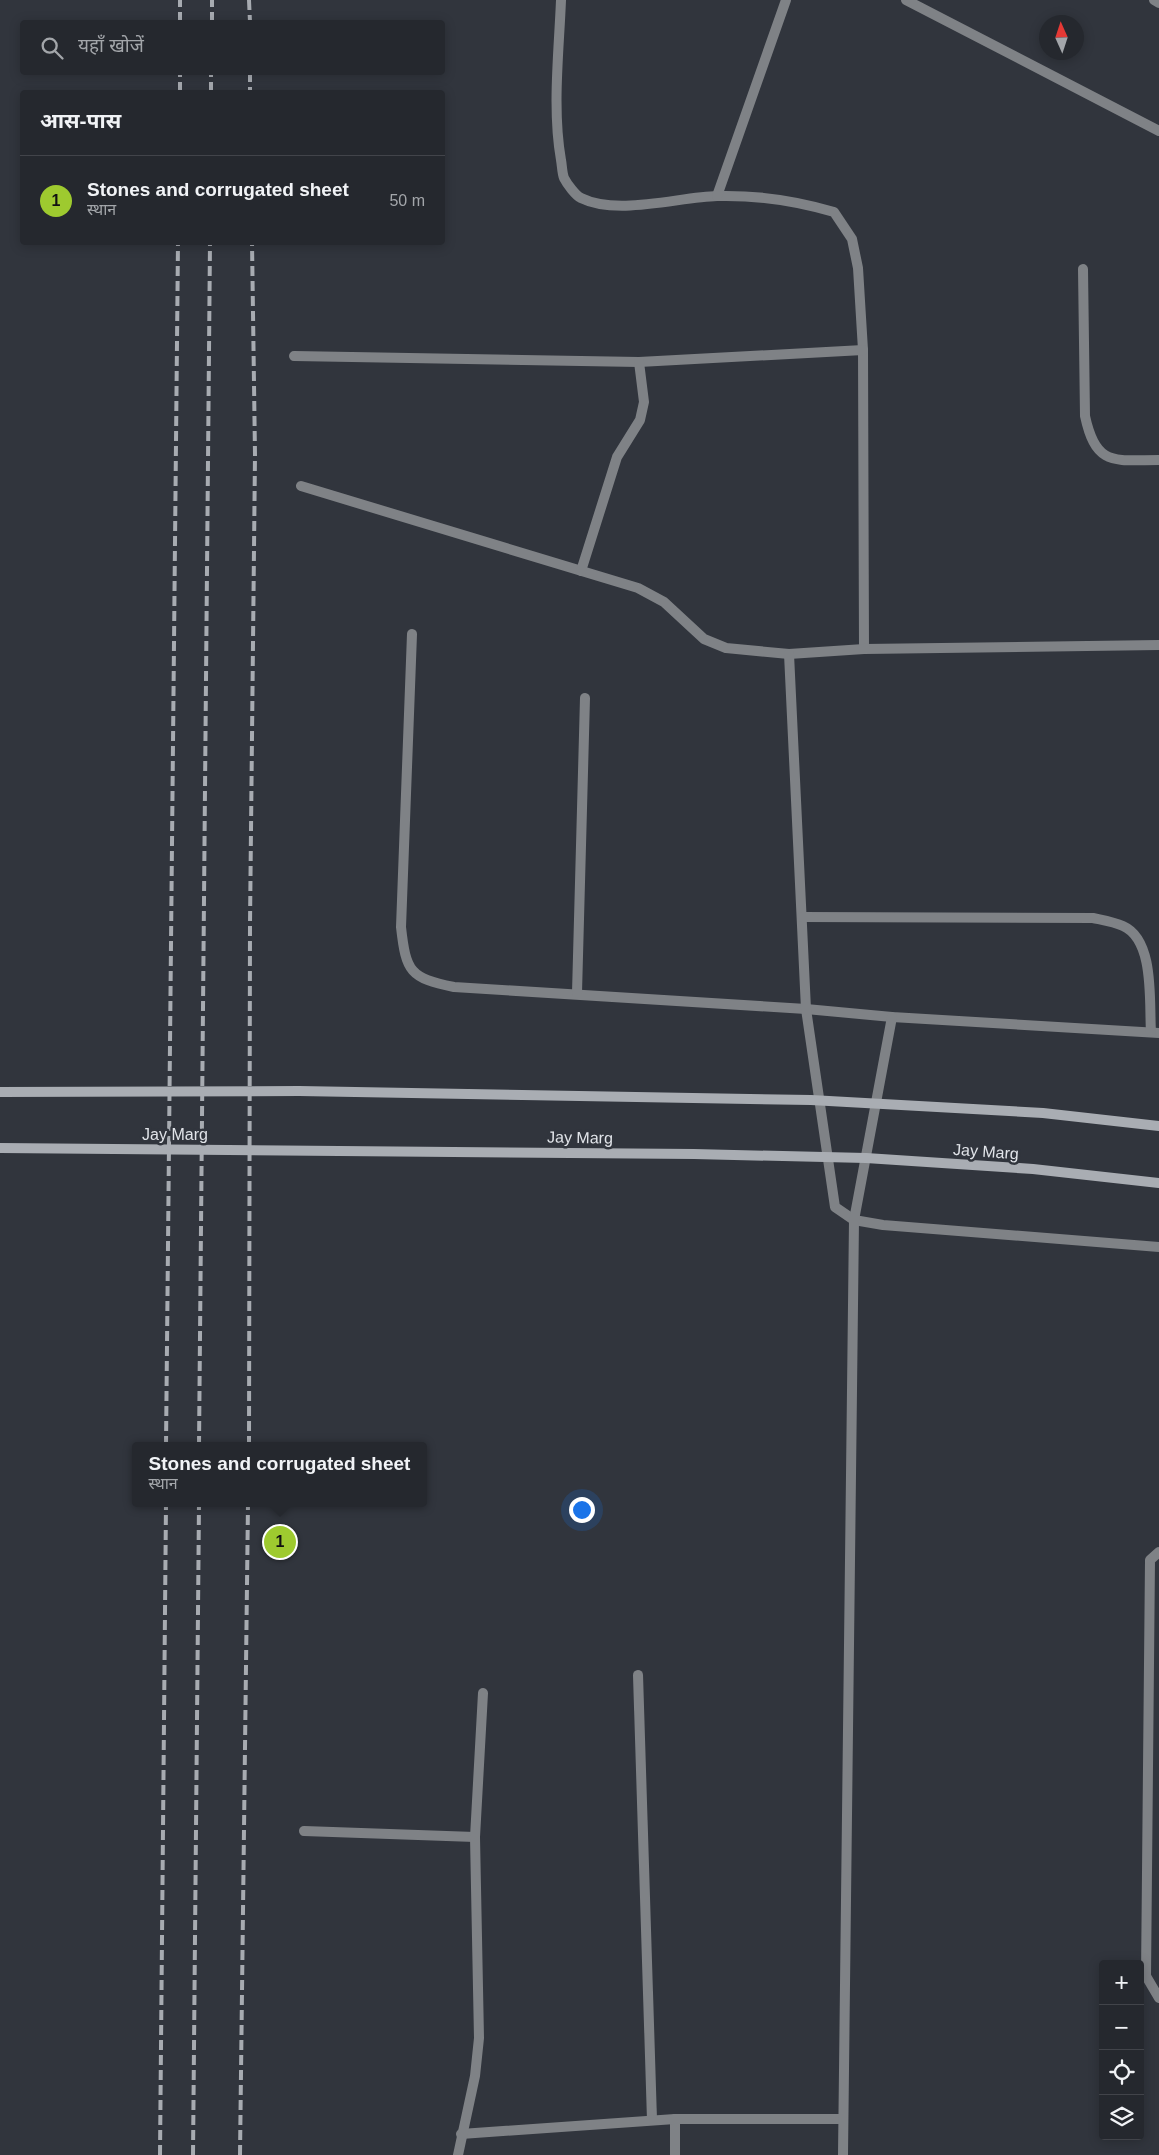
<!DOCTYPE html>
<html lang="hi">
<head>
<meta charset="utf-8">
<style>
	:root { --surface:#25282e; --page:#2d3036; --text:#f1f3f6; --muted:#a3a6aa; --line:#42444a; --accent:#9eca2f }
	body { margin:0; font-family:Helvetica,"Noto Sans Devanagari",sans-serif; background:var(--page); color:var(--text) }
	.controls { position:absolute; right:15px; bottom:15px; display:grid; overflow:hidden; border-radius:5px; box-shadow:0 2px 12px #0003 }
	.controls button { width:45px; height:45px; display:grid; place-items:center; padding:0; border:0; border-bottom:1px solid var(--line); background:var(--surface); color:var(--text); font:25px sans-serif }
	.compass { position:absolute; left:1039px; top:15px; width:45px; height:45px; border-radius:50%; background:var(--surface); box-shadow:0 2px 12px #0003; rotate:357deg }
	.you { position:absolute; left:581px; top:1509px; width:18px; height:18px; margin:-12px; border:4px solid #fff; border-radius:50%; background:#1a73e8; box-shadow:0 0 0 8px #1a73e833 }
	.badge { display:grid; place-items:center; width:32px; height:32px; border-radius:50%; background:var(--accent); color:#111; font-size:16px; font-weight:700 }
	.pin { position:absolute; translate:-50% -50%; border:2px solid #fff; box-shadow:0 1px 5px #0006 }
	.popup { position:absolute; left:132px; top:1442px; width:295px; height:65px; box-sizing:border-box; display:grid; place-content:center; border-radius:5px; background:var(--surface); filter:drop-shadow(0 1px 4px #0005); font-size:16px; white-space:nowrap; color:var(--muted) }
	.popup b { font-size:19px; color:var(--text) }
	.popup::after { content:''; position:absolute; left:50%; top:100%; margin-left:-10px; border:10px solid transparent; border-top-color:var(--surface) }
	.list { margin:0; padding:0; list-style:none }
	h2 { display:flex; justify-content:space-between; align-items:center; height:65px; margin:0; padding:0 20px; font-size:21px }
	h2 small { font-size:16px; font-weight:400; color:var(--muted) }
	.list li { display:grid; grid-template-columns:32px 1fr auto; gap:15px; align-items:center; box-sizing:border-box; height:90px; padding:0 20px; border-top:1px solid var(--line) }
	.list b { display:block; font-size:19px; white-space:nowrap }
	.list p { margin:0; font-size:16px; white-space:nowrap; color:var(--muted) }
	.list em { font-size:16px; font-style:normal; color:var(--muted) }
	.icon { flex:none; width:28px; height:28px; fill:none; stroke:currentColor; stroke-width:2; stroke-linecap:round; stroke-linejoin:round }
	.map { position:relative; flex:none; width:1159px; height:2155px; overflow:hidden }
	.search { position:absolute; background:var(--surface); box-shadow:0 2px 12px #0003; left:20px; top:20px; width:425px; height:55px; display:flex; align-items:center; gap:12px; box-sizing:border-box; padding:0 18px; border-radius:5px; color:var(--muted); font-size:19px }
	.panel { position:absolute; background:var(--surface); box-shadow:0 2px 12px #0003; left:20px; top:90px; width:425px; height:155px; border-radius:5px }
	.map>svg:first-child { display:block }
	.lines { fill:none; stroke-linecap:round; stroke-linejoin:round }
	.lane { stroke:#7f8286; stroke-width:10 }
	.street { stroke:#7f8286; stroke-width:10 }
	.rail { stroke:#a7abb1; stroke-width:4; stroke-dasharray:10 5; stroke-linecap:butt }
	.secondary-bridge { stroke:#a9adb3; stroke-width:10 }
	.labels { text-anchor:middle; stroke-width:5; stroke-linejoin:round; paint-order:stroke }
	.street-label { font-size:16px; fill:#e1e4e9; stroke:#31353d }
</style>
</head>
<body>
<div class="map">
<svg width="1159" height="2155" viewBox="0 0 1159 2155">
	<rect width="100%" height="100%" fill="#31353d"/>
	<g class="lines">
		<polyline class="lane" points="1159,1552 1150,1560 1146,1976 1159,1998"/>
		<g class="street">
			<path d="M 561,0 C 559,51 552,109 561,160 C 562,165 562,173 564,178 C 567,184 576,196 581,198 C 617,216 679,197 717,196 C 756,195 797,201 834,212 L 852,239 L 858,268 L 863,350 L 864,649"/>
			<polyline points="906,0 1159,131"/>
			<polyline points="1154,0 1159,3"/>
			<polyline points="717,196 786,0"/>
			<path d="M 1083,269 L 1085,416 C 1096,467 1114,460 1159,460"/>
			<polyline points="294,356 639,362 863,350"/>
			<polyline points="301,486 638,588 664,602 704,639 726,648 789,654 864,649 1159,645"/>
			<polyline points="581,571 617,457 640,420 644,402 639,362"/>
			<path d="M 412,634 L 401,927 C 406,972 410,978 454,987 L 806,1009 L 892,1017 L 1159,1033"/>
			<polyline points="789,654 806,1009 835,1207 854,1220 883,1225 1159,1247"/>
			<path d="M 802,917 L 1093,918 C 1102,920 1114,922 1123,926 C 1155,940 1149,1002 1151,1032"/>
			<polyline points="577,993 585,698"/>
			<polyline points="638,1675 652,2120"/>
			<polyline points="304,1831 475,1837"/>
			<polyline points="675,2119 675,2155"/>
			<polyline points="461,2134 675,2119 843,2119"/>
			<polyline points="458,2155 475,2076 479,2038 475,1837 483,1693"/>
			<polyline points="843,2155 854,1220 892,1017"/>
		</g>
		<g class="rail">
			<polyline points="249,0 250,22"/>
			<polyline points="180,22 180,0"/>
			<polyline points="212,22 212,0"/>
			<polyline points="250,72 250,92"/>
			<polyline points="180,92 180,72"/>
			<polyline points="211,92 211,72"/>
			<polyline points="166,1446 178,242"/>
			<polyline points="199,1446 210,242"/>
			<polyline points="249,1446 250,924 255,455 252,242"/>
			<polyline points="160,2155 166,1503"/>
			<polyline points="193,2155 199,1503"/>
			<polyline points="240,2155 248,1503"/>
		</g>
		<g class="secondary-bridge">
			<polyline points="0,1092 299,1091 811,1100 1043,1113 1159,1126"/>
			<polyline points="0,1148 694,1154 866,1158 1033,1169 1159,1183"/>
		</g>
	</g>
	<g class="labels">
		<g class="street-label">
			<text x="175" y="1140">Jay Marg</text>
			<text transform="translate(580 1137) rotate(1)" y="6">Jay Marg</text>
			<text transform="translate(986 1151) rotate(4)" y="6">Jay Marg</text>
		</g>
	</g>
</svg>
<div class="controls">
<button>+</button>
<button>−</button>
<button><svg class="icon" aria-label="locate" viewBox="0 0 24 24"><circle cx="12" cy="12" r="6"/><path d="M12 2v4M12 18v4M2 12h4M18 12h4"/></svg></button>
<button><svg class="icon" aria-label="layers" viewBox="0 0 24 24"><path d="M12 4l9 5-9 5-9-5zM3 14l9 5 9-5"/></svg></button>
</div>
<svg class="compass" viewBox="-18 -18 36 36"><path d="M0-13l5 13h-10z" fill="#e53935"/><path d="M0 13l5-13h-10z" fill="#a3a6aa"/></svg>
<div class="you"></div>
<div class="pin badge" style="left:280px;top:1542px">1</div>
<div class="popup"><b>Stones and corrugated sheet</b>स्थान</div>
<div class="search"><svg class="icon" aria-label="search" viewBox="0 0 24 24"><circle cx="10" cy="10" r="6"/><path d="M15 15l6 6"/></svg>यहाँ खोजें</div>
<section class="panel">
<h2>आस-पास<small></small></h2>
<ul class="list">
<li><span class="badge">1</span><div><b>Stones and corrugated sheet</b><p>स्थान</p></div><em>50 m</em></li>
</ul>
</section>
</div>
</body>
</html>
